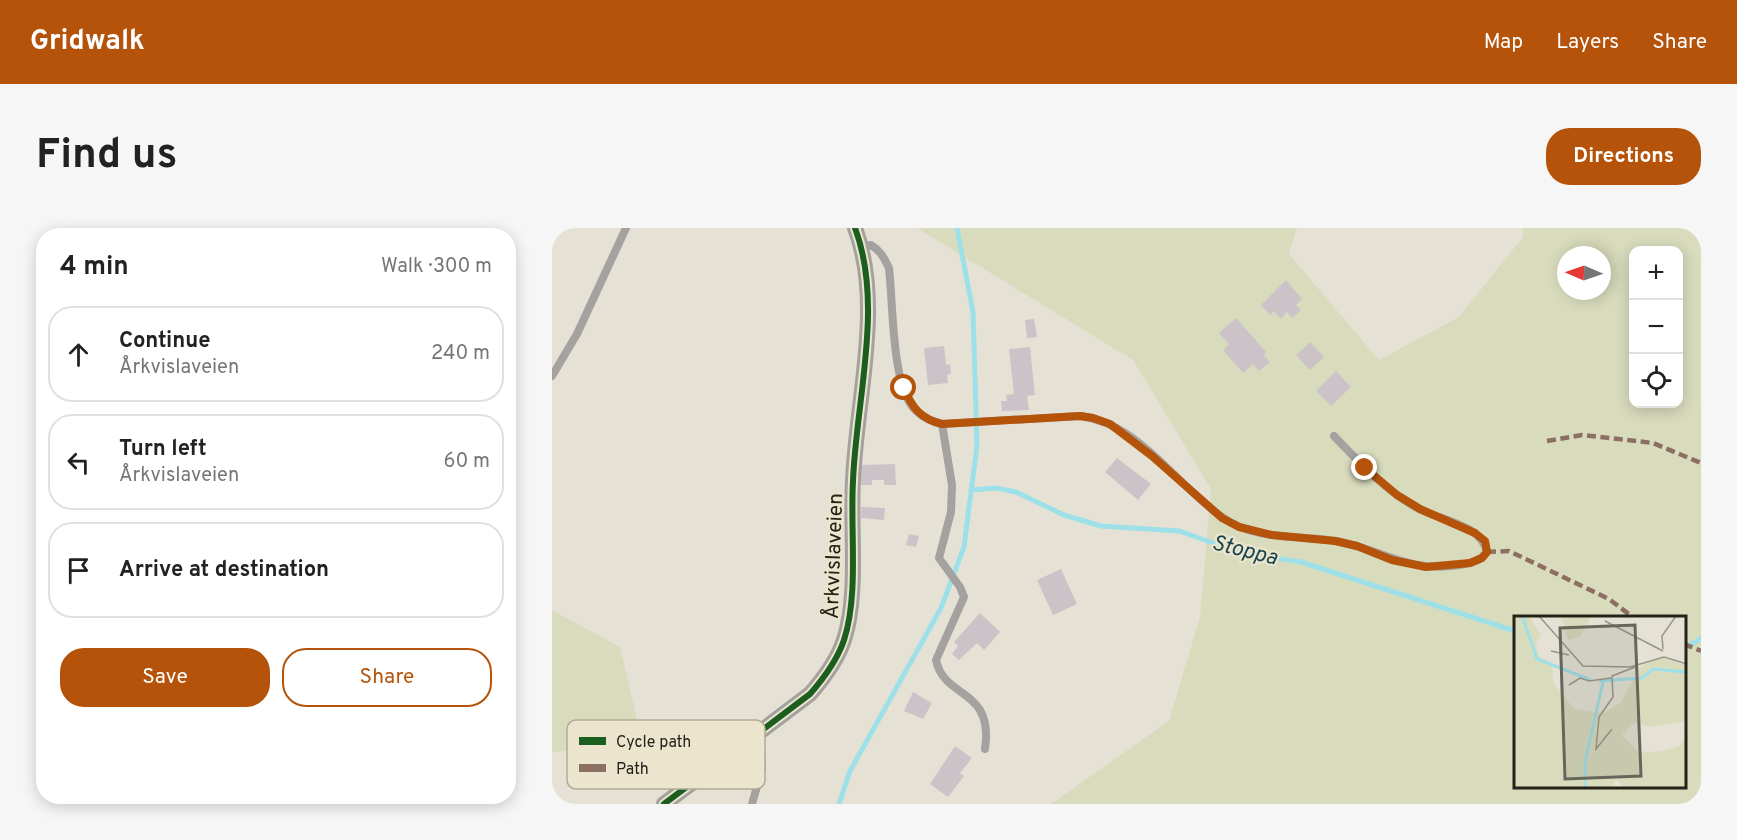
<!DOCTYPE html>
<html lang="en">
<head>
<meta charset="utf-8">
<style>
	:root { --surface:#fff; --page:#f6f6f6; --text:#222; --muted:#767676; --line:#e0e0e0; --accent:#b45309 }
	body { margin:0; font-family:Overpass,sans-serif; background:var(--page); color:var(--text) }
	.controls { position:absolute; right:18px; top:18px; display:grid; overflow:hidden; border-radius:12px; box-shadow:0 3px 15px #0003 }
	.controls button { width:54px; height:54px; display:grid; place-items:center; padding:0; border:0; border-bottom:2px solid var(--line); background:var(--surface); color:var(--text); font:30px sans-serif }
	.compass { position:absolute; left:1005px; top:18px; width:54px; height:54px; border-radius:50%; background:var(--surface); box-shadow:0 3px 15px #0003; rotate:272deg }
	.stop { position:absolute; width:18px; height:18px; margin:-14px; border:4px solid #b45309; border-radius:50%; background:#fff }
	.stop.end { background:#b45309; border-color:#fff; box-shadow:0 2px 6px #0008 }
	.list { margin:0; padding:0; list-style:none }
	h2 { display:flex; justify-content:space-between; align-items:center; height:78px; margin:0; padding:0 24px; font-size:26px }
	h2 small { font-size:20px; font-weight:400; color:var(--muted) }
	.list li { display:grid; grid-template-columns:39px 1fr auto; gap:18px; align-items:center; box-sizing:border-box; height:96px; margin:0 12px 12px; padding:0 12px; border:2px solid var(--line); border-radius:24px }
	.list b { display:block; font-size:22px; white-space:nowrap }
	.list p { margin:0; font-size:20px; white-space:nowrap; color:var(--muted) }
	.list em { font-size:20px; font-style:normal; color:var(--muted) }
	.actions { display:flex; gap:12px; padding:18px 24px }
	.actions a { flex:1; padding:14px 0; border:2px solid var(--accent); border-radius:24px; text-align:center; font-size:21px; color:var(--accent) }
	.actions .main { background:var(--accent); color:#fff }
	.icon { flex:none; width:33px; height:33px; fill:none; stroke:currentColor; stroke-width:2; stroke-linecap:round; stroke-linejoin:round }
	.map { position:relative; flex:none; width:1149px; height:576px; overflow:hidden; border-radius:24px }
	header { display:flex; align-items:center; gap:36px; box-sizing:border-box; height:84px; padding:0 30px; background:var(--accent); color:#fff }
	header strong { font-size:28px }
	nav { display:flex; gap:33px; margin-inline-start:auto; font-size:21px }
	.intro { display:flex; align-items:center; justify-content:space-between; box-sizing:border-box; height:144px; padding:0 36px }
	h1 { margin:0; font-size:42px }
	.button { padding:15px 27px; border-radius:24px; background:var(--accent); color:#fff; font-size:21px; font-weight:700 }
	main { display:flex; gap:36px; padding:0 36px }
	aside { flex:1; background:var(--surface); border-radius:24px; box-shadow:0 3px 15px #0003 }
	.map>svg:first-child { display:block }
	.green { fill:#d9dbbd; fill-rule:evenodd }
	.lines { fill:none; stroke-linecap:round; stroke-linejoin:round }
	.stream { stroke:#9ee0e8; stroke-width:5 }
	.building { fill:#ccc3c8 }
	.service { stroke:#a4a19f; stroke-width:8 }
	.minor { stroke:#a4a19f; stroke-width:16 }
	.quiet { stroke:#8d6e63; stroke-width:4.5; stroke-dasharray:9 4.5; stroke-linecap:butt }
	.cycleway-casing { stroke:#ece5ce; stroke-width:10 }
	.cycleway { stroke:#1b5e20; stroke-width:6 }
	.route { stroke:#b45309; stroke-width:8 }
	.labels { text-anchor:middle; stroke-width:4.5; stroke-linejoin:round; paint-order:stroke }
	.street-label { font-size:21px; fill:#25221a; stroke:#ece5ce }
	.water-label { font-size:22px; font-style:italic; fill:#17444b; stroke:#ece5ce }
	.inset-river { fill:none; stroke:#9ee0e8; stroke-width:3 }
	.inset-road { fill:none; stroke:#98958a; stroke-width:1.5 }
	.view { fill:#68655b; fill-opacity:0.15; stroke:#68655b; stroke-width:3 }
	.inset-edge { fill:none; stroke:#25221a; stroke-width:3 }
	.key { fill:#ece5ce; stroke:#b0aa98; stroke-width:1.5 }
	.key-label { font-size:16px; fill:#25221a }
</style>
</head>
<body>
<header>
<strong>Gridwalk</strong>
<nav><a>Map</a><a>Layers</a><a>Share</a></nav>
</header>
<div class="intro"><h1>Find us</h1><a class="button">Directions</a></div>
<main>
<aside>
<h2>4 min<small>Walk · 300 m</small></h2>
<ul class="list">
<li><svg class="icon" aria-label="ahead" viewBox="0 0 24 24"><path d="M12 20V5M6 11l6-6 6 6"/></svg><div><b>Continue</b><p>Årkvislaveien</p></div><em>240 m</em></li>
<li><svg class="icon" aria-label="left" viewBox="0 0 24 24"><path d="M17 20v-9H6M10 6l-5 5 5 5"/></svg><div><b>Turn left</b><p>Årkvislaveien</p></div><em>60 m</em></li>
<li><svg class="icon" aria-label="arrive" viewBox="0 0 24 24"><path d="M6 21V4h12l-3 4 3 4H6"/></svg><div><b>Arrive at destination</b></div></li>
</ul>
<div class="actions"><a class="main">Save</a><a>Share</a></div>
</aside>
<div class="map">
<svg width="1149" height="576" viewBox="0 0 1149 576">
	<rect width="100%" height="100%" fill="#e5e2d5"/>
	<g class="green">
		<path d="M 365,0 L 745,0 L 737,26 L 827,132 L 907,89 L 971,9 L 971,0 L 1149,0 L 1149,576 L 499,576 L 617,493 L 648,389 L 659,261 L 581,132 ZM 1082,22 L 1126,22 L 1126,176 L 1082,176 ZM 1014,27 L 1050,27 L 1050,63 L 1014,63 ZM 963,390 L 1132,390 L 1132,560 L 963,560 Z"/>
		<polygon points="0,382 68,419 91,517 0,524"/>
	</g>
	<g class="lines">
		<g class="stream">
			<polyline points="419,262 444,260 464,264 512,287 549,298 627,303 690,325 749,334 963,403"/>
			<polyline points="1132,421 1149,410"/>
			<polyline points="287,576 298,543 389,380 412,319 425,217 421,84 405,0"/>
		</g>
	</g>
	<g class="building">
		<polygon points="734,52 750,71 744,77 749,82 740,90 735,84 729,91 722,83 718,87 709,77"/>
		<polygon points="684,90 714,124 712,127 718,134 707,143 701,136 691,145 671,122 677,116 667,105"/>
		<polygon points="482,91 485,109 475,110 473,92"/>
		<polygon points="758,114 772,129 758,142 744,127"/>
		<polygon points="392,118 394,137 398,136 399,146 395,147 396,155 376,157 372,120"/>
		<polygon points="478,119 483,167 475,168 477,182 450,183 449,173 455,173 454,167 462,166 457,121"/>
		<polygon points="784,143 799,159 779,178 764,163"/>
		<polygon points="565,230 599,256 586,272 553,244"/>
		<polygon points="343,236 344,257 332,257 332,252 320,252 320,257 309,257 309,237"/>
		<polygon points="309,279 333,280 332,292 309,290"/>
		<polygon points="357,306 367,308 364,319 354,317"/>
		<polygon points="509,341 525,376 501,387 485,352"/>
		<polygon points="428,385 448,404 432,422 425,415 407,432 400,426 406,418 402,414"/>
		<polygon points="361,464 380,475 371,491 352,483"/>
		<polygon points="403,518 420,530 408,545 412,548 396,569 378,556"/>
	</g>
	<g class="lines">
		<g class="service">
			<path d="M 310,19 L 319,17 C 329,23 332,30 337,40 C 341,75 340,150 359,177 C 367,188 377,193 390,196 L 528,188 C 587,195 624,257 670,289 C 703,313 747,307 784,313 C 832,322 854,345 908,337 C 919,335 928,333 935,324 C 930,297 888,292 867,281 C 834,263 808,235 782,208"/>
			<polyline points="0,148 25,106 74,0"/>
			<path d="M 390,196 L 400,257 L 399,284 L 387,330 L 408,359 L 412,369 L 384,432 C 392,472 442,459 433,521"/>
			<polyline points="200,576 210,541 208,506"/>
		</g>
		<path class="minor" d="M 112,576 L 258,466 C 272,450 285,433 292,412 C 307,366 298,302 301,253 C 304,172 332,77 303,0"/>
		<g class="quiet">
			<polyline points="995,213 1030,207 1101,215 1149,235"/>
			<polyline points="935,324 957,323 1057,371 1082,390"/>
			<polyline points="1132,416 1149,423"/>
		</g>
		<defs>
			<path id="cycleway" d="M 112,576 L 258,466 C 272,450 285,433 292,412 C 307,366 298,302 301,253 C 304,172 332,77 303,0"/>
		</defs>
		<use href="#cycleway" class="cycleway-casing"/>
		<use href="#cycleway" class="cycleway"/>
	</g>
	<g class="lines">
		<path class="route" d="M 352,160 C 360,180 369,191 390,196 L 528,188 L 541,190 L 558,196 L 600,228 L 670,290 L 687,299 L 720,307 L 783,313 L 805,318 L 840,332 L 874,339 L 918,335 L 930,330 L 935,324 L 933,313 L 923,305 L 868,281 L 845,267 L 813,240"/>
	</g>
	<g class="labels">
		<g class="street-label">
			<text transform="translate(281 328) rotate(-88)" y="7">Årkvislaveien</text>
		</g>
		<g class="water-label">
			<text transform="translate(693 321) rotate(14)" y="8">Stoppa</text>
		</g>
	</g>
	<g transform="translate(962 388)">
		<rect width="172" height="172" fill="#e5e2d5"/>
		<path d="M 0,0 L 15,0 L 27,19 L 22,27 L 24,39 L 38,47 L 39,66 L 60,93 L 90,97 L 107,86 L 126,51 L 138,45 L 149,42 L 172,49 L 172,105 L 137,111 L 121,106 L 108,119 L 125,137 L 146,135 L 164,131 L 171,122 L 172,109 L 172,172 L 110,172 L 102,163 L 98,172 L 0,172 ZM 47,0 L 77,0 L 67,20 L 54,24 Z" fill="#d9dbbd"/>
		<path class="inset-river" d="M 8,0 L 23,43 L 77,64M 85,65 L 128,62 L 139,53 L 173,56M 71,173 L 71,146 L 89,66"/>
		<path class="inset-road" d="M 25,0 L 69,50 L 116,51 L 150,41 L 173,48M 91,5 L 149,35M 149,33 L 148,20 L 162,0M 37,35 L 55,39M 55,69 L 66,62 L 75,65 L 97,62M 98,113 L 82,133 L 85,101 L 99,81 L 98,60 L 121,51"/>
		<path class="view" d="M 121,9 L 127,160 L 51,163 L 46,12 Z"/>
		<rect width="172" height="172" class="inset-edge"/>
	</g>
	<rect x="15" y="492" width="198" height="69" rx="9" class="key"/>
	<rect x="27" y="509" width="27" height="8" fill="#1b5e20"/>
	<rect x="27" y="536" width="27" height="8" fill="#8d6e63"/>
	<g class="key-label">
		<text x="64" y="519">Cycle path</text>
		<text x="64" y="546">Path</text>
	</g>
</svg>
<div class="controls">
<button>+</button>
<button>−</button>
<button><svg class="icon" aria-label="locate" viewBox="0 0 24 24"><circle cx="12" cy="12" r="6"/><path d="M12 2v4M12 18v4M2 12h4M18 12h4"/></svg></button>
</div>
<svg class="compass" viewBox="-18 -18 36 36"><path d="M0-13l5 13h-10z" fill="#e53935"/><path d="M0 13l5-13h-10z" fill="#767676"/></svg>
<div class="stop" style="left:352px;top:160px"></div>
<div class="stop end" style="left:813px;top:240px"></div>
</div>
</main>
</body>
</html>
